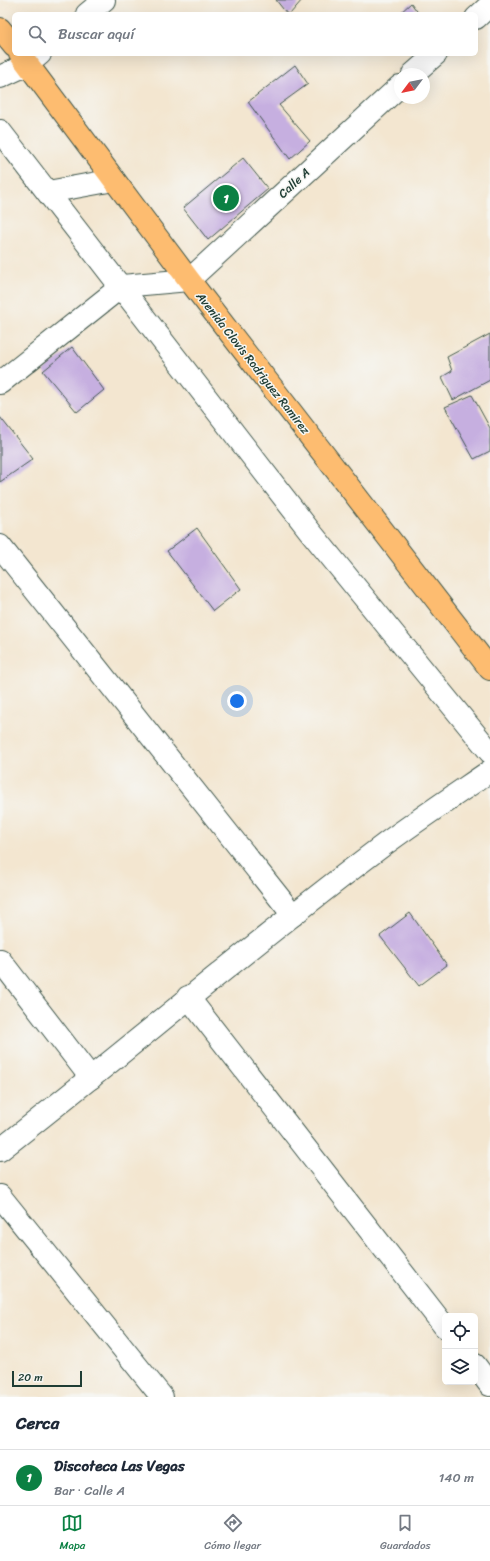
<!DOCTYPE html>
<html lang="es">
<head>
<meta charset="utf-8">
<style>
	:root { --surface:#fff; --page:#f2f2f3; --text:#1f2937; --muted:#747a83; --line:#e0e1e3; --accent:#0b8043 }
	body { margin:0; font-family:Sriracha,sans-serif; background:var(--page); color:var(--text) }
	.controls { position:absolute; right:12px; bottom:12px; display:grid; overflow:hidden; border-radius:6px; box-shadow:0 4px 16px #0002 }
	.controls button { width:36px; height:36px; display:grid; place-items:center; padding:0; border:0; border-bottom:1px solid var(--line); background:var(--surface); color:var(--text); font:20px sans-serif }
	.compass { position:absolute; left:394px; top:68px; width:36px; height:36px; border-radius:50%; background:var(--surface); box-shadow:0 4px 16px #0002; rotate:238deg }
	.scale { position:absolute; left:12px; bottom:10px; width:70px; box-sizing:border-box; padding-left:4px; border:2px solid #1f3d34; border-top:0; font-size:11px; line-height:14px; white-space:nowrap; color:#1f3d34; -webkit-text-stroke:3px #f6f6f2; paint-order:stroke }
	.you { position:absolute; left:237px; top:701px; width:14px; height:14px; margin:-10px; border:3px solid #fff; border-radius:50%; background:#1a73e8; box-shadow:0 0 0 6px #1a73e833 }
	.badge { display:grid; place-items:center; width:26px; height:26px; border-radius:50%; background:var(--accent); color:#fff; font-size:13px; font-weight:700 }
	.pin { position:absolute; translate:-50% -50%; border:2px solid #fff; box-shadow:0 1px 4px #0006 }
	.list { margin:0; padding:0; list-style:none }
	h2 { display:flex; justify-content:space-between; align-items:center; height:52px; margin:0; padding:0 16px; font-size:17px }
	h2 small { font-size:13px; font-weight:400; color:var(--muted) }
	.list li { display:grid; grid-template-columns:26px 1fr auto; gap:12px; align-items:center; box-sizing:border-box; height:56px; padding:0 16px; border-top:1px solid var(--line) }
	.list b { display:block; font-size:15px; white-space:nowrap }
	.list p { margin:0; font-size:13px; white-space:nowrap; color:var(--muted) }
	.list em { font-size:13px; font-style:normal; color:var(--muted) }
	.icon { flex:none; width:22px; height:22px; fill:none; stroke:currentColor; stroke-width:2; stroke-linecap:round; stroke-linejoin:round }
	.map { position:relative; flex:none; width:490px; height:1397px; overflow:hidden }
	.search { position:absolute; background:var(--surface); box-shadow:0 4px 16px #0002; left:12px; right:12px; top:12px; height:44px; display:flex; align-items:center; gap:10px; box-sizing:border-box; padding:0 14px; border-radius:6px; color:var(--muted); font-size:15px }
	.sheet { height:108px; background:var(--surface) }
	nav { display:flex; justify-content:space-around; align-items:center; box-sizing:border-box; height:56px; border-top:1px solid var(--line); background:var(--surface); font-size:11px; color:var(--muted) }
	nav a { display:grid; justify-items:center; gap:2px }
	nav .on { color:var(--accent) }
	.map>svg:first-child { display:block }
	.building { fill:#c6afe0 }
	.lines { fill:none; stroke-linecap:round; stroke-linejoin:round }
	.minor-casing { stroke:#3f564b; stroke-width:24 }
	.major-casing { stroke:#3f564b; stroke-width:24 }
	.minor { stroke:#fff; stroke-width:22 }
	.major { stroke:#fdbc6f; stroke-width:22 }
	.labels { text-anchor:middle; stroke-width:3; stroke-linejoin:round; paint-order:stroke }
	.street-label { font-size:12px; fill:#1f3d34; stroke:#f6f6f2 }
</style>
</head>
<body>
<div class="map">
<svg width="490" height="1397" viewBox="0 0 490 1397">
	<rect width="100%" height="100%" fill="#f6f6f2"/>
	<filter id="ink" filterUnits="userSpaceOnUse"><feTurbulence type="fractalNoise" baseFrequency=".025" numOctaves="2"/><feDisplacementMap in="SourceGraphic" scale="8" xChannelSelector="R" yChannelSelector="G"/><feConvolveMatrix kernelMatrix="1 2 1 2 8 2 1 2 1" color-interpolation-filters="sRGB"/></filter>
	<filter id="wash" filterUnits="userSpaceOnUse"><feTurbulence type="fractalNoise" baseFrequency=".012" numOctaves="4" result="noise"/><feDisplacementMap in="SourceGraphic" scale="16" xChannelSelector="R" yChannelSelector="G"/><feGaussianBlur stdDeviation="0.9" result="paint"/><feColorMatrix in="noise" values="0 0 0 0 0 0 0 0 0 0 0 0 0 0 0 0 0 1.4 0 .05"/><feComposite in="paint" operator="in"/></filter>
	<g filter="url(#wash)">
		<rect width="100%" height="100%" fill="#f3e6d0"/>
		<g id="blocks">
			<g class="building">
				<polygon points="276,0 302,0 290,14 287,14"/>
				<polygon points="411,3 419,14 399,14"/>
				<polygon points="295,65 308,84 279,105 310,141 290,159 248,102"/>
				<polygon points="243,158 268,189 208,240 183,208"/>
				<polygon points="490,334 490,380 453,400 442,377 452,371 447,357"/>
				<polygon points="72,347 104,390 77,412 43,371"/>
				<polygon points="472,395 490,428 490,451 474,459 445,407"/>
				<polygon points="0,417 33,459 0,482"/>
				<polygon points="197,528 241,589 213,611 167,551"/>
				<polygon points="410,913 447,965 419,986 380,936"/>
			</g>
		</g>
	</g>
	<g filter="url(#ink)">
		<use href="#blocks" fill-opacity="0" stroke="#3f564b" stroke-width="1"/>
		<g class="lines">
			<defs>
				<g id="minor">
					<polyline points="87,14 104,0"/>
					<polyline points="476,18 490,5"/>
					<polyline points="413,74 436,54"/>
					<polyline points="0,77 28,64 40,54"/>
					<polyline points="0,131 309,530 490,752"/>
					<polyline points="48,192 114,180"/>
					<polyline points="0,383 122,286 189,280 400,86"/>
					<polyline points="0,546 293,915"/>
					<polyline points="0,960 91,1078"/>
					<polyline points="188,997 445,1327"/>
					<path d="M 0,1150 C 129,1049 254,942 385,844 C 419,819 455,795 490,771"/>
					<polyline points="0,1196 162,1397"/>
					<polyline points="475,1365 490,1385"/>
				</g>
				<g id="major">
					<polyline points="0,29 14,46"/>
					<polyline points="20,54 189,280 490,669"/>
				</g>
			</defs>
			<use href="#minor" class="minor-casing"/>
			<use href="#major" class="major-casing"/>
			<use href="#minor" class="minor"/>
			<use href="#major" class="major"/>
		</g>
	</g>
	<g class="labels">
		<g class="street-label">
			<text transform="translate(294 183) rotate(-43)" y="4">Calle A</text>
			<text transform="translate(253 363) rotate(52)" y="4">Avenida Clovis Rodriguez Ramirez</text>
		</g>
	</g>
</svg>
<div class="controls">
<button><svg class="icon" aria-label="locate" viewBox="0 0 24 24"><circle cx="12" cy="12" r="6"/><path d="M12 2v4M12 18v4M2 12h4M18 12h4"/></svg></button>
<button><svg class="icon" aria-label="layers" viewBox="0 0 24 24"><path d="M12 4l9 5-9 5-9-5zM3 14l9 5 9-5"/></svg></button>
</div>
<svg class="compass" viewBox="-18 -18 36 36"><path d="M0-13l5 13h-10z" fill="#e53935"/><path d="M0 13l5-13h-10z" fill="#747a83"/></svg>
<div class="scale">20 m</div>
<div class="you"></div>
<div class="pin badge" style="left:226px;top:198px">1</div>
<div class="search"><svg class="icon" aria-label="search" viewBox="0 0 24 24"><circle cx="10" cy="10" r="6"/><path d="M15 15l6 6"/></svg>Buscar aquí</div>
</div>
<section class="sheet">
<h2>Cerca<small></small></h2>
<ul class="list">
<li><span class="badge">1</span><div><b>Discoteca Las Vegas</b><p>Bar · Calle A</p></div><em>140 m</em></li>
</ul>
</section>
<nav>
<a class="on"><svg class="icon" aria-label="map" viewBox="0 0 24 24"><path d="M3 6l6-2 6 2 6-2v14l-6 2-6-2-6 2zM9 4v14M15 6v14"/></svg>Mapa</a>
<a><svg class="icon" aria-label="directions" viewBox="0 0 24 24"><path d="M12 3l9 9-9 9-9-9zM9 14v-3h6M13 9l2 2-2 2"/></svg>Cómo llegar</a>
<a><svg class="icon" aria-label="saved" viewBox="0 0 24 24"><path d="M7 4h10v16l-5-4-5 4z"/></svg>Guardados</a>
</nav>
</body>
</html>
